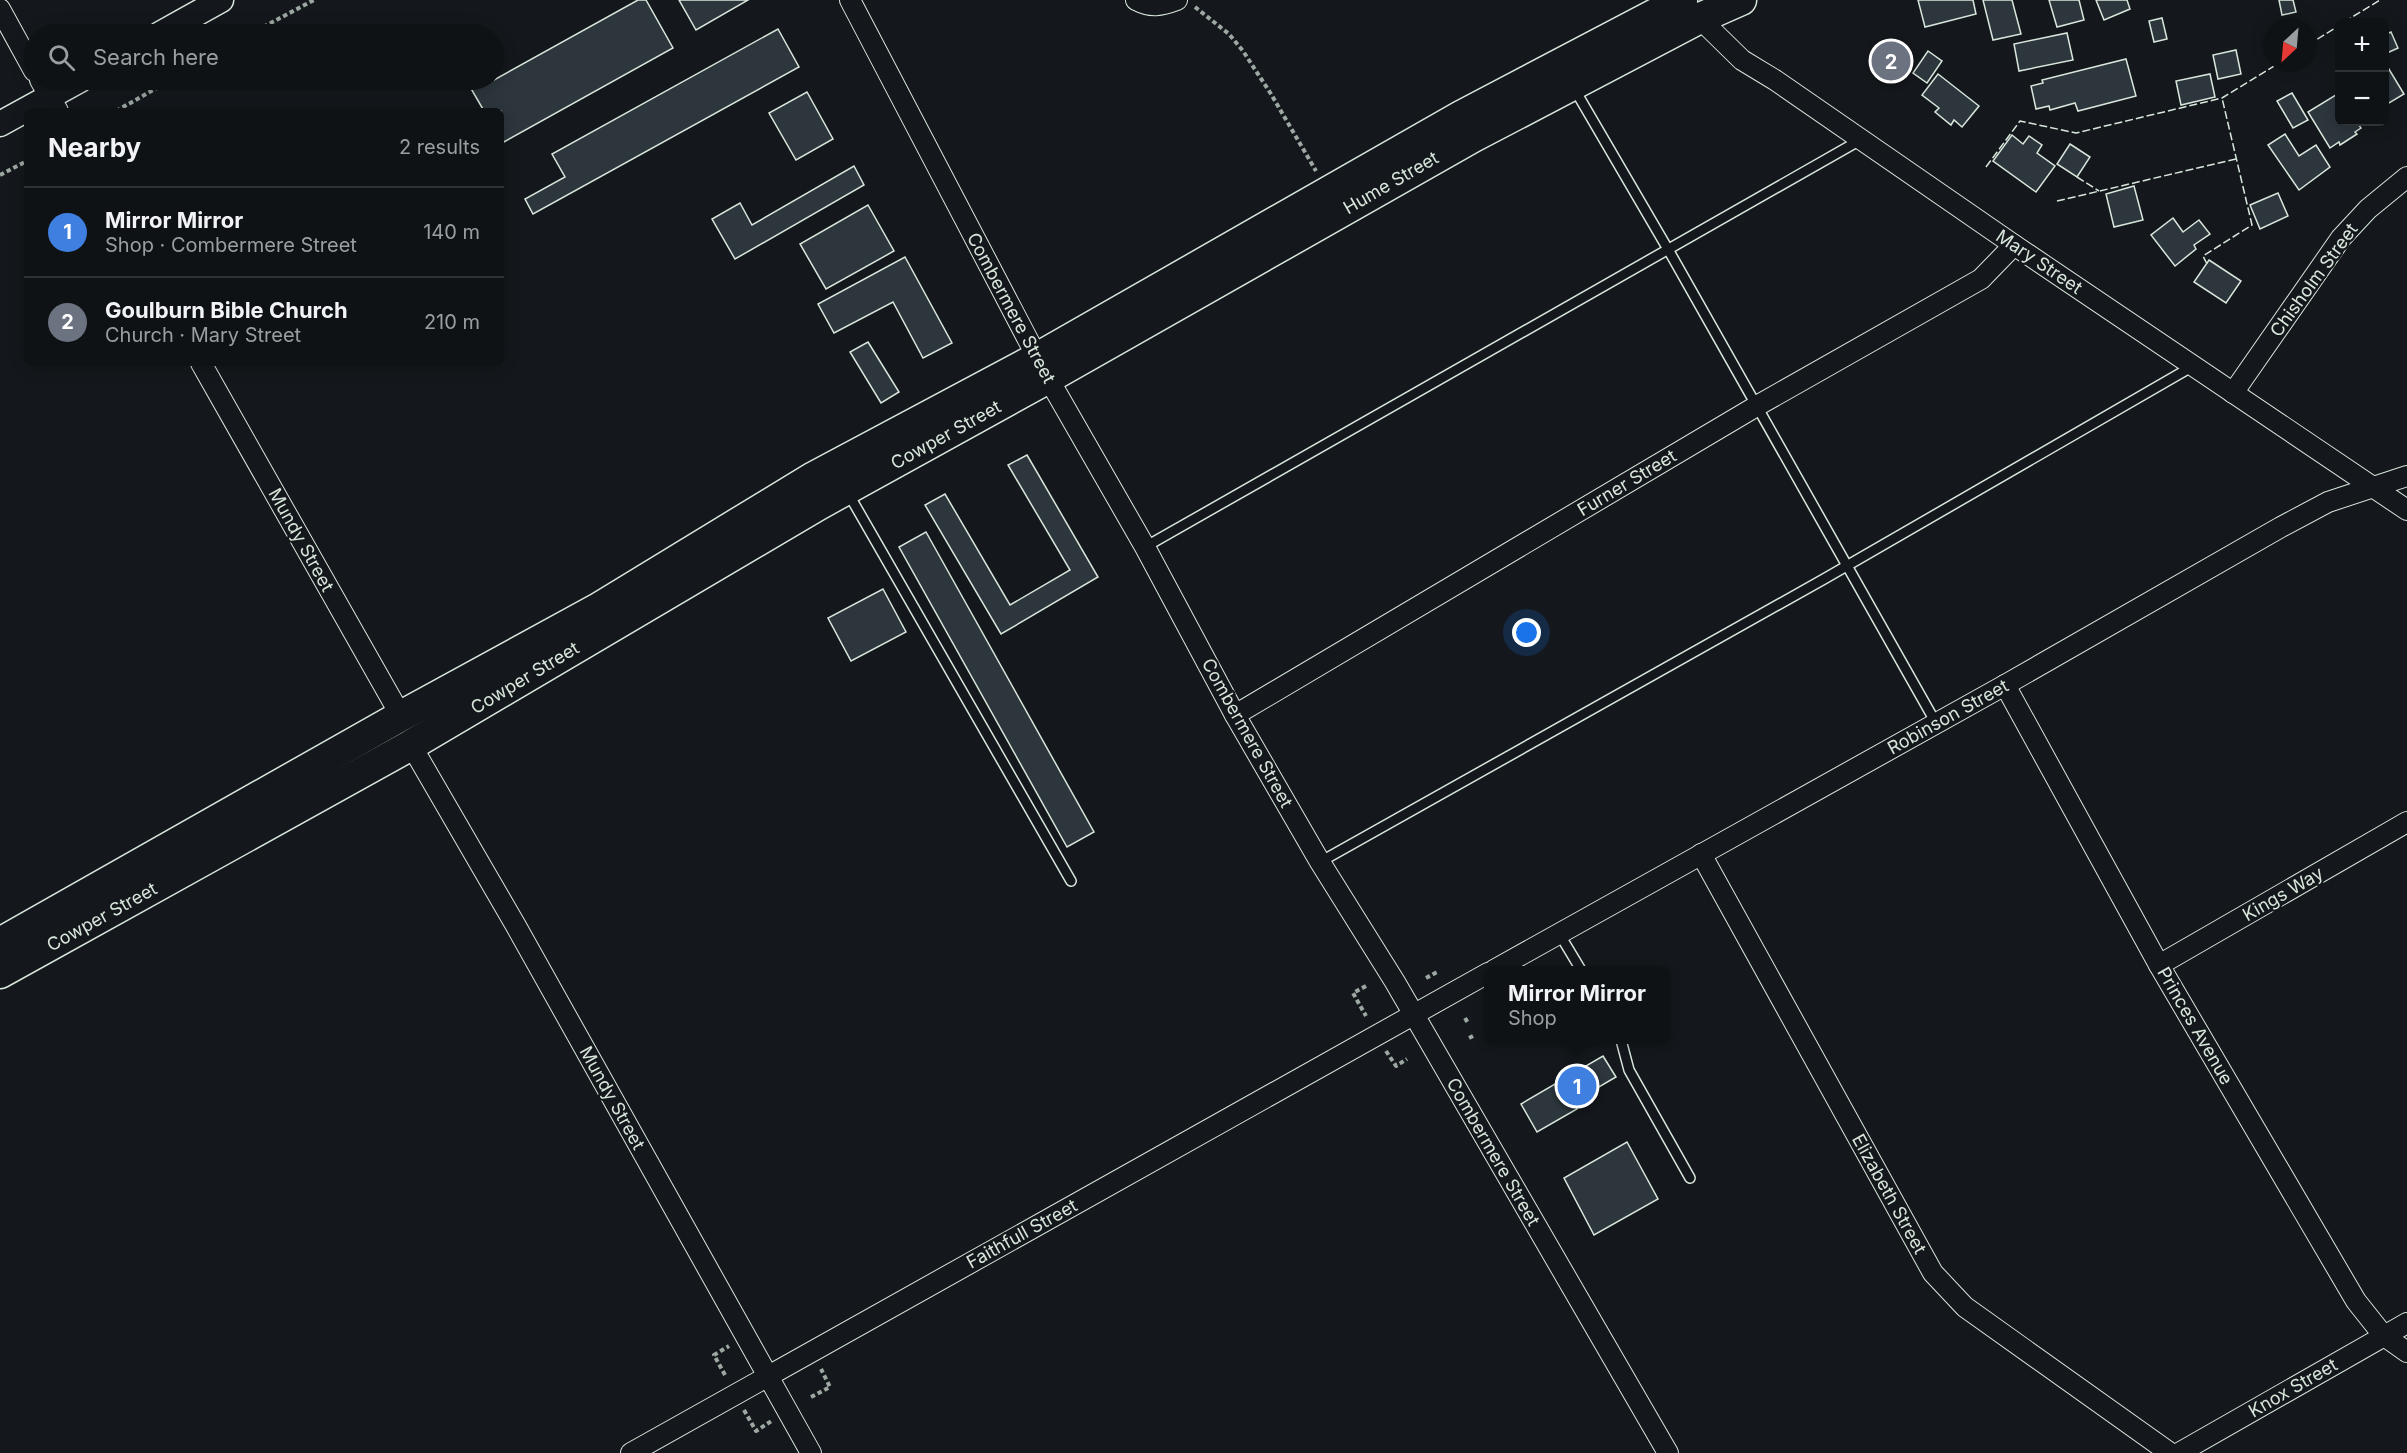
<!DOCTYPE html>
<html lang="en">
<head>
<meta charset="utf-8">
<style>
	:root { --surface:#0f1215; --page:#1d2022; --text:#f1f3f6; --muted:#9b9ea0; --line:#2f3234; --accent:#ffb74d }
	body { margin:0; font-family:Inter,sans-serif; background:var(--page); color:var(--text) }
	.controls { position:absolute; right:18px; top:18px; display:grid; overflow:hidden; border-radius:9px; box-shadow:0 3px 15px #0003 }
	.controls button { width:54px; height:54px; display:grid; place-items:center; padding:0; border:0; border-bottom:2px solid var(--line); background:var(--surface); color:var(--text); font:30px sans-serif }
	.compass { position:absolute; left:2263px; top:18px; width:54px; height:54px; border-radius:50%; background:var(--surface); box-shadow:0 3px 15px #0003; rotate:206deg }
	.you { position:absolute; left:1527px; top:633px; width:21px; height:21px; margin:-15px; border:4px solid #fff; border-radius:50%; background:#1a73e8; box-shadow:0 0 0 9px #1a73e833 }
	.badge { display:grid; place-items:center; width:39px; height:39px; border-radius:50%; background:var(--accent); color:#fff; font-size:20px; font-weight:700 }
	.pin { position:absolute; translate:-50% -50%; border:3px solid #fff; box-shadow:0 2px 6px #0006 }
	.popup { position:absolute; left:1484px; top:966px; width:186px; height:78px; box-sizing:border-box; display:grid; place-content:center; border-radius:9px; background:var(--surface); filter:drop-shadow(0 2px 4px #0005); font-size:20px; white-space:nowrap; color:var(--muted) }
	.popup b { font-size:22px; color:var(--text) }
	.popup::after { content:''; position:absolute; left:50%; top:100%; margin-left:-12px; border:12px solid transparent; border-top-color:var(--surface) }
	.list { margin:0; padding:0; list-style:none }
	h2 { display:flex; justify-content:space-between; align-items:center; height:78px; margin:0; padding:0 24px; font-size:26px }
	h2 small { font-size:20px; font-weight:400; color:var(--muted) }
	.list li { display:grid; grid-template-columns:39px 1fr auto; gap:18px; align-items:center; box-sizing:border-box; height:90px; padding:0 24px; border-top:2px solid var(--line) }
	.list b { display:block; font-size:22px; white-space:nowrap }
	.list p { margin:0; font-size:20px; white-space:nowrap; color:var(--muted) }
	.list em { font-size:20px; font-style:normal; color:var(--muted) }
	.icon { flex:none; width:33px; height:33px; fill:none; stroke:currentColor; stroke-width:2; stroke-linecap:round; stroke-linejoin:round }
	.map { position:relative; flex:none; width:2407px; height:1453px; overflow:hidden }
	.search { position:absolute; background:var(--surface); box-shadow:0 3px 15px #0003; left:24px; top:24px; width:480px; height:66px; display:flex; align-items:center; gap:15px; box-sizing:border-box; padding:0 21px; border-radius:33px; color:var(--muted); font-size:22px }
	.panel { position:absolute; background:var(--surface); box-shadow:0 3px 15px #0003; left:24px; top:108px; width:480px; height:258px; border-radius:9px }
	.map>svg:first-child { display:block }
	.building { fill:#2c363c; stroke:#d8e6dc; stroke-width:1.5 }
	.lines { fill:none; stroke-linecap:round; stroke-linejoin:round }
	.service-casing { stroke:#d8e6dc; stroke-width:12 }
	.minor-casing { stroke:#d8e6dc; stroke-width:22 }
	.tertiary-casing { stroke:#d8e6dc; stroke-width:27 }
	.primary-casing { stroke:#d8e6dc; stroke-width:33 }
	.path { stroke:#9da8a2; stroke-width:4; stroke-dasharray:4.5 3; stroke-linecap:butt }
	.service { stroke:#14181c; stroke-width:9 }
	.minor { stroke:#14181c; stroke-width:20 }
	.tertiary { stroke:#14181c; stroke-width:24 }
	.primary { stroke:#14181c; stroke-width:30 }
	.fence { stroke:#d8e6dc; stroke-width:1.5; stroke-dasharray:8 3; stroke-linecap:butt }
	.labels { text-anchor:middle; stroke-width:4.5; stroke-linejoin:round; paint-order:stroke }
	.street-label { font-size:18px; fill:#d8e6dc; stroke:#14181c }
</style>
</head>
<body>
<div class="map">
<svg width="2407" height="1453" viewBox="0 0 2407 1453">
	<rect width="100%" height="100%" fill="#14181c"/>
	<g class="building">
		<polygon points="638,0 646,0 673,48 502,143 501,111 484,111 466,80 494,80"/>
		<polygon points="679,0 748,0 696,30"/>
		<polygon points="1918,0 1973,0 1976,14 1925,27"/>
		<polygon points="1983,0 2012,0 2021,34 1993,40"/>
		<polygon points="2049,0 2079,0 2084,20 2057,27"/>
		<polygon points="2096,0 2127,0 2130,9 2104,20"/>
		<polygon points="2279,0 2293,0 2296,12 2282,15"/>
		<polygon points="2162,18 2167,39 2154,42 2149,21"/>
		<polygon points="778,29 799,67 533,214 525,199 565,177 552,154"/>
		<polygon points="2391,32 2398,48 2387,53 2384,47 2384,35"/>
		<polygon points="2067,33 2073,60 2019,71 2014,44"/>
		<polygon points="2236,50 2241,74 2218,79 2213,55"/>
		<polygon points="1928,51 1942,61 1927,83 1913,73"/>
		<polygon points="2126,59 2136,96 2078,111 2075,103 2050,110 2049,106 2036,109 2031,86 2043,83 2042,80"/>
		<polygon points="2384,61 2404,94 2384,106"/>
		<polygon points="1938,74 1979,106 1962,127 1954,120 1951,125 1935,112 1939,108 1922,95"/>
		<polygon points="2210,74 2215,97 2181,105 2176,81"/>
		<polygon points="807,92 833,139 796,160 769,113"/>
		<polygon points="2292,93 2308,120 2293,128 2277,101"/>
		<polygon points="2339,93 2340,122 2357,122 2361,128 2355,132 2357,134 2340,145 2339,142 2330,148 2308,112"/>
		<polygon points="2285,134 2299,156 2316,145 2330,167 2299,190 2268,145"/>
		<polygon points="2012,135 2023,144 2029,136 2042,145 2037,153 2055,166 2036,192 1993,161"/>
		<polygon points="2070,144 2090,157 2077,177 2057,164"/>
		<polygon points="854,166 864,185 735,259 712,219 740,203 752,225"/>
		<polygon points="2134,186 2143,220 2114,227 2106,194"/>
		<polygon points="2278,193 2288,216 2260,229 2250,205"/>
		<polygon points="868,205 894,251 826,289 800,244"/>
		<polygon points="2173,218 2183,232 2199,220 2210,234 2194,245 2196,249 2175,266 2151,235"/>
		<polygon points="905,257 952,343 923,358 893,302 834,333 818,304"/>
		<polygon points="2209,260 2241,281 2226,303 2194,282"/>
		<polygon points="868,342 899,392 881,403 850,352"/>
		<polygon points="1027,455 1098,577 1001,634 925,505 945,494 1010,605 1070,570 1008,465"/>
		<polygon points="926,532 1094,832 1067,847 899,547"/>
		<polygon points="883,589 906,632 851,661 828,618"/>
		<polygon points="1603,1056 1616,1077 1573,1102 1577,1109 1537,1132 1521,1104"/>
		<polygon points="1627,1142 1658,1199 1594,1235 1564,1178"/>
	</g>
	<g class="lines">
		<defs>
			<g id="service">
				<polyline points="1575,90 1669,251 1936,723"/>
				<polyline points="848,493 1071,881"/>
				<polyline points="1145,547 1862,139"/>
				<polyline points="1320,862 1824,579 2193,366"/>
				<polyline points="1560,935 1581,970"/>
				<polyline points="1621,1040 1629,1070 1690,1178"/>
			</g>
			<g id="minor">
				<polyline points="850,0 1048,378 1145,547 1235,715 1320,862 1395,982 1668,1453"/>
				<path d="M 1136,0 C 1151,8 1161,6 1177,0"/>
				<polyline points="0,9 34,71"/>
				<polyline points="1692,11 1742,60 1775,80 2014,245 2407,510"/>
				<polyline points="40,80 58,111"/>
				<polyline points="201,363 401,716"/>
				<polyline points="2233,393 2341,238 2368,209 2407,177"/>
				<polyline points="2005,685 2159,965 2356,1301 2383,1335 2407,1352"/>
				<polyline points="1235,715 1755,407 1981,279 2014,245"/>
				<polyline points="411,745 516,926 811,1453"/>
				<polyline points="1701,854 1933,1273 1965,1307 2170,1453"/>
				<polyline points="2159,965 2407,822"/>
				<polyline points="1494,970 2005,685 2281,527 2328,502 2407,476"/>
				<polyline points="631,1453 1488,973"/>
				<polyline points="2179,1453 2407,1323"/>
			</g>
			<g id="tertiary">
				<polyline points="160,34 221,0"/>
				<polyline points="0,124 80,80"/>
			</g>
			<g id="primary">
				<polyline points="0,943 401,716 597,609 812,478 1037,358 1461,116 1682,0"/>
				<polyline points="0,973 411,745 818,505 1048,378 1473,137 1698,19 1741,0"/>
			</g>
		</defs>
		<use href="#service" class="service-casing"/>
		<use href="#minor" class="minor-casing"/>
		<use href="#tertiary" class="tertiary-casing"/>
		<use href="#primary" class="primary-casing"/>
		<g class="path">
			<polyline points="1195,7 1229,34 1243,51 1271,94 1316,171"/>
			<polyline points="250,34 314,0"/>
			<polyline points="116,111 171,80"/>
			<polyline points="0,175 27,161"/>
			<polyline points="1426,978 1439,971"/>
			<polyline points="1366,986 1353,993 1366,1016"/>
			<polyline points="1465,1018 1468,1023"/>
			<polyline points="1469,1038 1475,1035"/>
			<polyline points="1386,1051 1396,1066 1407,1059"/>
			<polyline points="725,1375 714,1355 729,1346"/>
			<polyline points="811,1397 830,1387 821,1369"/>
			<polyline points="744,1410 756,1431 773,1420"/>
		</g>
		<use href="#service" class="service"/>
		<use href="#minor" class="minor"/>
		<use href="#tertiary" class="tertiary"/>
		<use href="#primary" class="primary"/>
		<g class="fence">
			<polyline points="2344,22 2380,0"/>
			<polyline points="2308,45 2340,25"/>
			<polyline points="1986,167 2020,121 2076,133 2222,98 2279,63"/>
			<polyline points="2077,177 2099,191"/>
			<polyline points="2057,201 2236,159"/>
			<polyline points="2207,264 2203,256 2252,225 2222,98"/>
		</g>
	</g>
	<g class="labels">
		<g class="street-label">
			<text transform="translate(1391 183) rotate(-30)" y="6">Hume Street</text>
			<text transform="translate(2039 262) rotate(34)" y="6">Mary Street</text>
			<text transform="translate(2314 280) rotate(-54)" y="6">Chisholm Street</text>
			<text transform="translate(1011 308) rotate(62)" y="6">Combermere Street</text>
			<text transform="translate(946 435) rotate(-29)" y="6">Cowper Street</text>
			<text transform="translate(1627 483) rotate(-31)" y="6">Furner Street</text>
			<text transform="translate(301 540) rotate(61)" y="6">Mundy Street</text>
			<text transform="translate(525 678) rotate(-31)" y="6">Cowper Street</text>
			<text transform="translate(1948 717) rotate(-29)" y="6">Robinson Street</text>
			<text transform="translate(1247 733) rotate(61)" y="6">Combermere Street</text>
			<text transform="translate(2283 894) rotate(-30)" y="6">Kings Way</text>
			<text transform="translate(102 917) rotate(-29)" y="6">Cowper Street</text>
			<text transform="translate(2195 1026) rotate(60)" y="6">Princes Avenue</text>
			<text transform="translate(612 1098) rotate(61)" y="6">Mundy Street</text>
			<text transform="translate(1493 1152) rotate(60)" y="6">Combermere Street</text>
			<text transform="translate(1889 1194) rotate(61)" y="6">Elizabeth Street</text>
			<text transform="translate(1022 1234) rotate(-29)" y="6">Faithfull Street</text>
			<text transform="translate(2293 1388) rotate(-30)" y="6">Knox Street</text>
		</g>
	</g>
</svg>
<div class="controls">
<button>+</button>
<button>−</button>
</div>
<svg class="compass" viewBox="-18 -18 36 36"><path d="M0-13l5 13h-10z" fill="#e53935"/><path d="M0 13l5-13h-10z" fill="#9b9ea0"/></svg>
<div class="you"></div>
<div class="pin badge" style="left:1577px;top:1086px;background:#3f7fe0">1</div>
<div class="popup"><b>Mirror Mirror</b>Shop</div>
<div class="pin badge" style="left:1891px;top:61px;background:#6b7280">2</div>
<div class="search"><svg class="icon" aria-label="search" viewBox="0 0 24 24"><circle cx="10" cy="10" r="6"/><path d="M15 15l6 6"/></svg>Search here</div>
<section class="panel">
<h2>Nearby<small>2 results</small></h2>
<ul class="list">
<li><span class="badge" style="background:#3f7fe0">1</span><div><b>Mirror Mirror</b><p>Shop · Combermere Street</p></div><em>140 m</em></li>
<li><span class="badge" style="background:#6b7280">2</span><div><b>Goulburn Bible Church</b><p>Church · Mary Street</p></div><em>210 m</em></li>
</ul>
</section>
</div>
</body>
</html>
